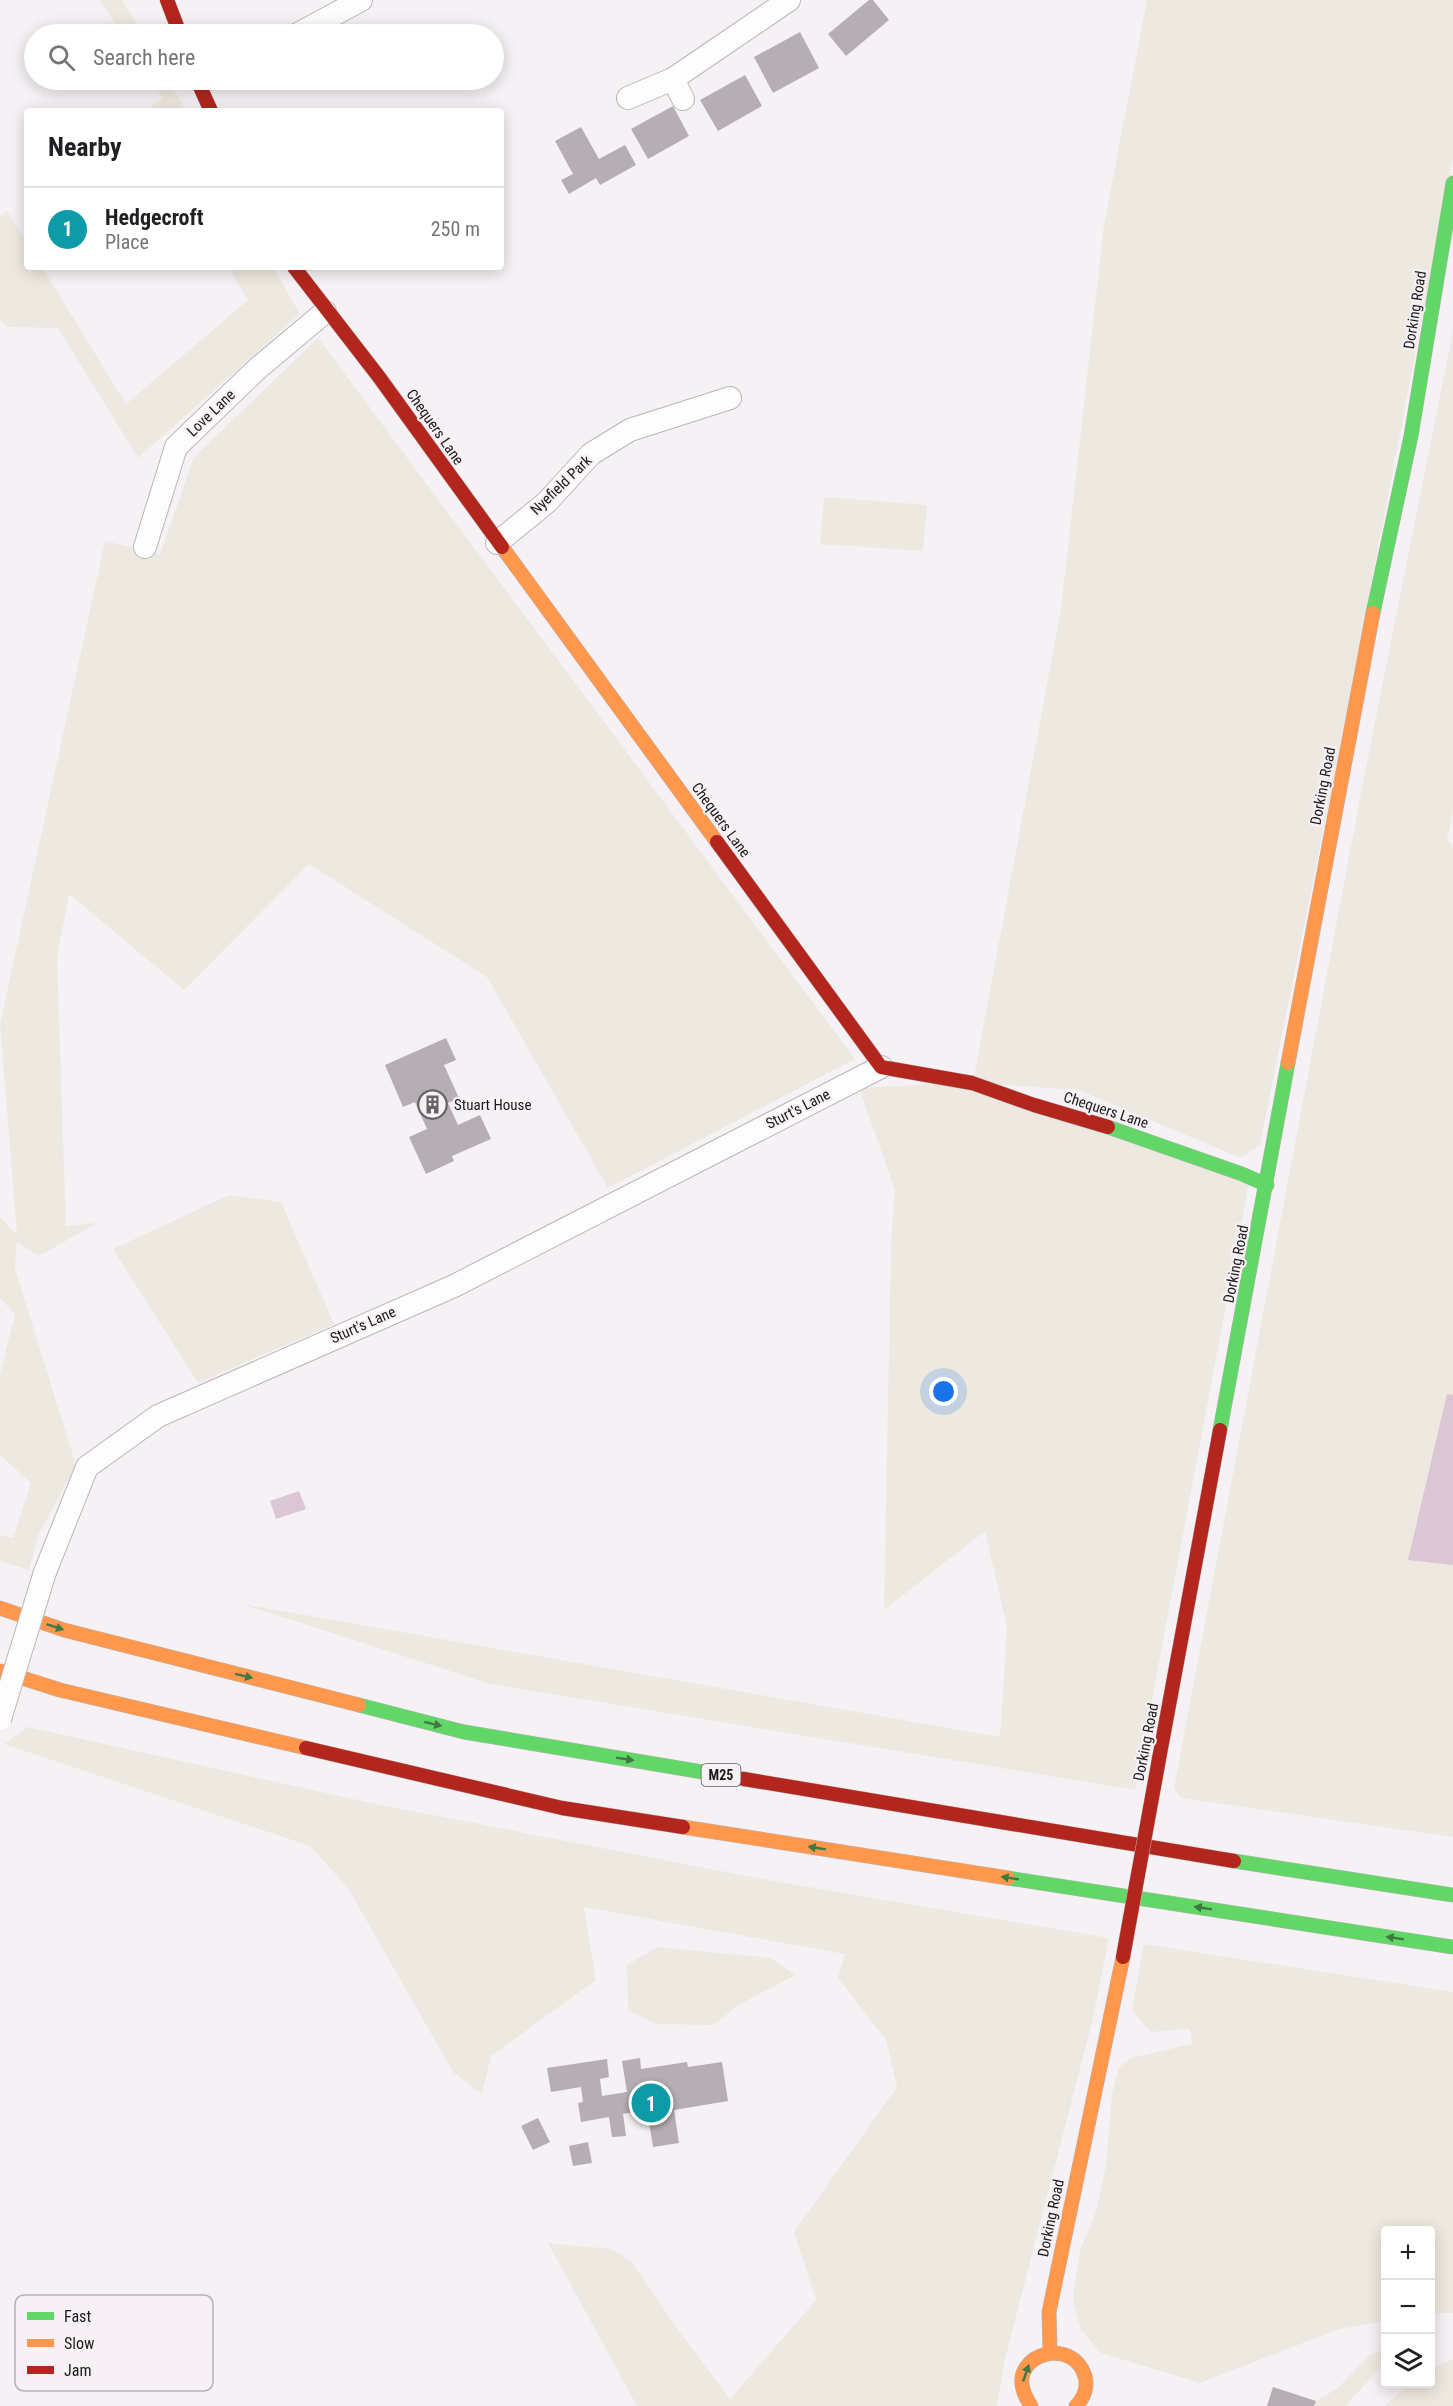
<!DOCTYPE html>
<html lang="en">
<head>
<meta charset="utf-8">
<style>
	:root { --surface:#fff; --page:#f2f2f2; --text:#202124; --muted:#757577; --line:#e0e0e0; --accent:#686568 }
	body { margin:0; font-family:"Roboto Condensed",sans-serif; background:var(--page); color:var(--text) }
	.controls { position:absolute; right:18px; bottom:18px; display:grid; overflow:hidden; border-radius:6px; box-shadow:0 3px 15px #0003 }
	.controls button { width:54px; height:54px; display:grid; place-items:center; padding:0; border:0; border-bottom:2px solid var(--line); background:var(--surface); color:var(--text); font:30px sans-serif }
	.you { position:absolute; left:944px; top:1392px; width:21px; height:21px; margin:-15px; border:4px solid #fff; border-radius:50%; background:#1a73e8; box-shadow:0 0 0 9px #1a73e833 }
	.badge { display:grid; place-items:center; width:39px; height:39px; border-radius:50%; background:var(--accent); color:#fff; font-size:20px; font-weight:700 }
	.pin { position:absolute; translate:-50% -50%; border:3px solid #fff; box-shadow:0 2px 6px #0006 }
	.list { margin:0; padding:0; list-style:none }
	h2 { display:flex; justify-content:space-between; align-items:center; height:78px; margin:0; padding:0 24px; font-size:26px }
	h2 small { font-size:20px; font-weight:400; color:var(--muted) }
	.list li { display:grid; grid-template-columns:39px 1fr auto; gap:18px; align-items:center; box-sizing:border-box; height:84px; padding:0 24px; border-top:2px solid var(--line) }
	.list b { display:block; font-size:22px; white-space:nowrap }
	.list p { margin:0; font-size:20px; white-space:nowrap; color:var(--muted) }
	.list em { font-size:20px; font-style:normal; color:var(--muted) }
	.icon { flex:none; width:33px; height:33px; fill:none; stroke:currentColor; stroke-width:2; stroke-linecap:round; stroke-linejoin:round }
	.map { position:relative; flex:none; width:1453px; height:2406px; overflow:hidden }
	.search { position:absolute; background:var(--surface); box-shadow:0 3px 15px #0003; left:24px; top:24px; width:480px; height:66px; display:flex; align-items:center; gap:15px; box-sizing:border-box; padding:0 21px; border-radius:33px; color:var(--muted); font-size:22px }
	.panel { position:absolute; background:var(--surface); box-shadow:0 3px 15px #0003; left:24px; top:108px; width:480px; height:162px; border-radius:6px }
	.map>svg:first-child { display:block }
	.green { fill:#eee9e0 }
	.water { fill:#dac6d4 }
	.building { fill:#b6aeb4 }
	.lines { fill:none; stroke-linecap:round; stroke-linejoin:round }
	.street-casing { stroke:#bab6b9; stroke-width:24 }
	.fast-casing { stroke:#bab6b9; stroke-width:15 }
	.slow-casing { stroke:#bab6b9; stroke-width:15 }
	.jam-casing { stroke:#bab6b9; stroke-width:15 }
	.street { stroke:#fefdfd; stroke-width:22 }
	.fast { stroke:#63d668; stroke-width:14 }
	.slow { stroke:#ff974d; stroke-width:14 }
	.jam { stroke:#b3261e; stroke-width:14 }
	.street-bridge-casing { stroke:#bab6b9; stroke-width:24; stroke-linecap:butt }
	.jam-bridge-casing { stroke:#bab6b9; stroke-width:15; stroke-linecap:butt }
	.street-bridge { stroke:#fefdfd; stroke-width:22 }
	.jam-bridge { stroke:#b3261e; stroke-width:14 }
	.oneway { fill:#407842 }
	.labels { text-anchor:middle; stroke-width:4.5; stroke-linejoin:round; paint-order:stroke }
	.shield { fill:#f7f0f5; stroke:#5e5a5d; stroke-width:1.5 }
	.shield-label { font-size:14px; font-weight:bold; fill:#1c1a1c }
	.street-label { font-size:15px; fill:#1c1a1c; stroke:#f7f0f5 }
	.poi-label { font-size:15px; fill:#1c1a1c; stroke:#f7f0f5; text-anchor:start }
	.key { fill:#f7f0f5; stroke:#b5b0b4; stroke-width:1.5 }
	.key-label { font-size:16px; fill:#1c1a1c }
</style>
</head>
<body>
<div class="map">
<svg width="1453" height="2406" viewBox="0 0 1453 2406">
	<rect width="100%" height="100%" fill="#f6f1f4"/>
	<g class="green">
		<polygon points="100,0 122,0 142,34 122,34"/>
		<polygon points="1147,0 1453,0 1453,158 1334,777 1260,1145 1241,1158 1078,1090 976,1083 1250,1178 1135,1790 490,1684 242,1604 1000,1737 1007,1627 985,1531 884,1610 891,1240 895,1190 859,1088 973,1082 1061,609 1104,225"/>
		<polygon points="151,80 168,80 186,111 145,111 163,98"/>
		<polygon points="7,211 27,243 27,267 42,267 126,404 248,300 228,267 273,267 300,314 138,458 58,328 7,327 0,320 0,216"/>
		<polygon points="1453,330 1453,810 1447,839 1453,846 1453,1837 1181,1798 1174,1788 1359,803"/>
		<polygon points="318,338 855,1059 608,1188 487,977 309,864 184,990 69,894 57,957 66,1226 97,1223 39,1256 17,1242 15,1269 76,1465 38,1536 29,1570 0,1561 0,1535 13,1538 31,1483 0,1455 0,1375 15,1314 0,1298 0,1217 17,1235 0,1024 105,541 160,554 194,457"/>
		<polygon points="824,497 927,505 923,551 820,544"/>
		<polygon points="229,1195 281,1202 334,1324 198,1383 113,1249"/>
		<polygon points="28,1727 371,1803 762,1879 1109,1938 1092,2022 1005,2359 997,2406 637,2406 548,2243 611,2249 632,2262 676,2327 730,2399 816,2300 794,2232 897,2087 886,2040 838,1978 845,1954 584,1907 596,1980 491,2056 482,2094 453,2072 348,1888 310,1846 4,1744"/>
		<polygon points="1144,1944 1453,1992 1453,2313 1431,2313 1430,2230 1386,2230 1385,2321 1339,2329 1200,2383 1101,2353 1081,2330 1073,2300 1076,2275 1081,2248 1096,2212 1106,2166 1112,2093 1119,2067 1131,2058 1192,2044 1190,2029 1150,2032 1132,2009"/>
		<polygon points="657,1947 771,1958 795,1975 737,2006 714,2025 656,2024 628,2010 627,1965"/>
		<polygon points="1385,2349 1385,2363 1345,2406 1314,2406 1316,2401 1338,2388 1368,2356"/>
		<polygon points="1453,2359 1453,2406 1384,2406 1410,2384 1430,2384 1431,2369"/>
	</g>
	<g class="water">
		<polygon points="1447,1394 1453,1395 1453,1565 1408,1560"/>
		<polygon points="299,1491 306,1509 276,1519 270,1501"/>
	</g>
	<g class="building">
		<polygon points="869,0 873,0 889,20 846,56 828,34"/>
		<polygon points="800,32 819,68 773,93 754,57"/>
		<polygon points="745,75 762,106 718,131 700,100"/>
		<polygon points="673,106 689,136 648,159 631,129"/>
		<polygon points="581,127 599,159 625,145 636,165 600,185 596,178 569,194 561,180 573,174 555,141"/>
		<polygon points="446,1038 456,1060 444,1065 459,1098 448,1103 458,1125 480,1115 491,1139 452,1156 454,1161 426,1174 409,1137 427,1129 415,1102 403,1107 385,1065"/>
		<polygon points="640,2058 641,2069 687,2062 688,2067 722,2062 728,2101 674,2110 679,2143 653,2147 647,2110 623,2114 626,2136 612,2137 609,2117 581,2122 578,2103 583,2102 581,2087 551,2092 547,2068 607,2059 609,2077 600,2079 602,2096 627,2092 622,2061"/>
		<polygon points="538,2118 550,2142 533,2150 521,2126"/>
		<polygon points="588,2142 592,2163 573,2166 569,2146"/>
		<polygon points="1273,2387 1316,2401 1314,2406 1267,2406"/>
	</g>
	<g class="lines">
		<defs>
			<g id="street">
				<polyline points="298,34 361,0"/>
				<polyline points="673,79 683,99"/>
				<polyline points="628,98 673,79 789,0"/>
				<polyline points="497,543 547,502 591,454 630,430 730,398"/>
				<polyline points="145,547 176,447 257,369 325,312"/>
				<polyline points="45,1572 87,1467 158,1416 454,1286 881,1067"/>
			</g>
			<g id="fast">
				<polyline points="1373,613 1411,436 1453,183"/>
				<polyline points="1108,1127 1242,1174 1267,1185"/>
				<polyline points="1220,1430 1288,1063"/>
				<polyline points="359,1705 464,1732 744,1779"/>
				<polyline points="1234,1861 1453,1895"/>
				<polyline points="1008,1878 1453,1947"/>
			</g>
			<g id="slow">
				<polyline points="502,547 717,842"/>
				<polyline points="1288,1063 1373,613"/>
				<polyline points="0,1608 64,1630 359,1705"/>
				<polyline points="0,1671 60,1690 306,1748"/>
				<polyline points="683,1827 1008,1878"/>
				<polyline points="1050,2351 1049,2312 1123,1957"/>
				<path d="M 1031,2406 C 1028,2401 1024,2395 1023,2389 C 1013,2354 1072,2336 1085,2376 C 1088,2387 1084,2398 1076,2406"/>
			</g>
			<g id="jam">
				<polyline points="167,0 180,34"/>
				<polyline points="197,80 211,111"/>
				<polyline points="294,267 379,377 502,547"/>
				<polyline points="717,842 881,1067 972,1083 1034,1105 1108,1127"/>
				<polyline points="306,1748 562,1808 683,1827"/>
				<polyline points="1159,1759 1220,1430"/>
				<polyline points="744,1779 1234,1861"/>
			</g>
		</defs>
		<use href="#street" class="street-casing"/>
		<use href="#fast" class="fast-casing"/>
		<use href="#slow" class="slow-casing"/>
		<use href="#jam" class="jam-casing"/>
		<use href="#street" class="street"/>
		<use href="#fast" class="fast"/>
		<use href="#slow" class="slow"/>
		<use href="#jam" class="jam"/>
		<defs>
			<polyline id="street-bridge" points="0,1719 45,1572"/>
			<polyline id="jam-bridge" points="1123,1957 1159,1759"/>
		</defs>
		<use href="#street-bridge" class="street-bridge-casing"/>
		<use href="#jam-bridge" class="jam-bridge-casing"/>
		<use href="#street-bridge" class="street-bridge"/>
		<use href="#jam-bridge" class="jam-bridge"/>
	</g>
	<defs><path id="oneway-solid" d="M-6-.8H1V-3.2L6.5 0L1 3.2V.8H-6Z" transform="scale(1.5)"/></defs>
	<g class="oneway">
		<use href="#oneway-solid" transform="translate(55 1627) rotate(18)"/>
		<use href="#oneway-solid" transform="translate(244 1676) rotate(14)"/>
		<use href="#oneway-solid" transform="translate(433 1724) rotate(14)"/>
		<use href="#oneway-solid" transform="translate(625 1759) rotate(9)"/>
		<use href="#oneway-solid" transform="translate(817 1848) rotate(-171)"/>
		<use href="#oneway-solid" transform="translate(1010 1878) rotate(-171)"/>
		<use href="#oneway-solid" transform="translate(1203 1908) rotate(-171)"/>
		<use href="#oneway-solid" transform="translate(1395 1938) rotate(-171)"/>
		<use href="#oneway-solid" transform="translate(1026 2373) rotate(-71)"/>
	</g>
	<defs>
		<symbol id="building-ring" viewBox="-11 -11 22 22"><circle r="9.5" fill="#f7f0f5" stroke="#686568" stroke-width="1.5"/><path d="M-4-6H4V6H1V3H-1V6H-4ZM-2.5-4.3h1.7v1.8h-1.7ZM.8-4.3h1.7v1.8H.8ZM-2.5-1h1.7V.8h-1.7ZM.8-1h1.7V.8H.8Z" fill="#686568"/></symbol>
	</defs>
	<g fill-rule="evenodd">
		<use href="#building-ring" x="416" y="1088" width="33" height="33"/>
	</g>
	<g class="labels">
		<rect class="shield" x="701.5" y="1764" width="39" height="22" rx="4.5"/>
		<g class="shield-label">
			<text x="721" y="1780">M25</text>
		</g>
		<g class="street-label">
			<text transform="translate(1415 310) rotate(-81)" y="5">Dorking Road</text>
			<text transform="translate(211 413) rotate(-44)" y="5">Love Lane</text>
			<text transform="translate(435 427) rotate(55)" y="5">Chequers Lane</text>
			<text transform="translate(561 485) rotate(-44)" y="5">Nyefield Park</text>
			<text transform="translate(1323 786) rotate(-79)" y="5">Dorking Road</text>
			<text transform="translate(721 820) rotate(54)" y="5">Chequers Lane</text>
			<text transform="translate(798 1109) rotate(-27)" y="5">Sturt's Lane</text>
			<text transform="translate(1106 1110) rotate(18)" y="5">Chequers Lane</text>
			<text transform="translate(1236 1264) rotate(-79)" y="5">Dorking Road</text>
			<text transform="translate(363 1325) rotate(-24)" y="5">Sturt's Lane</text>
			<text transform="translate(1146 1742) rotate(-79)" y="5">Dorking Road</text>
			<text transform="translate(1051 2218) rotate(-78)" y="5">Dorking Road</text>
		</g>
		<g class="poi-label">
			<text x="454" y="1110">Stuart House</text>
		</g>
	</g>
	<rect x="15" y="2295" width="198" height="96" rx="9" class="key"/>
	<rect x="27" y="2312" width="27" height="8" fill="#63d668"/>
	<rect x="27" y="2339" width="27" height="8" fill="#ff974d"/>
	<rect x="27" y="2366" width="27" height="8" fill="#b3261e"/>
	<g class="key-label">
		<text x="64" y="2322">Fast</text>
		<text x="64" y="2349">Slow</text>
		<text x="64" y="2376">Jam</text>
	</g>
</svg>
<div class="controls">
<button>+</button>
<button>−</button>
<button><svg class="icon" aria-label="layers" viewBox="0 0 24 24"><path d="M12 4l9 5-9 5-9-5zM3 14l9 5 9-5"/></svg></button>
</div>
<div class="you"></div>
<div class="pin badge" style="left:651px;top:2103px;background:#0f9aa8">1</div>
<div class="search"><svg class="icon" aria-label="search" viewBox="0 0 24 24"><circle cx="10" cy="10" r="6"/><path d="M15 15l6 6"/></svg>Search here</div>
<section class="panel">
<h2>Nearby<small></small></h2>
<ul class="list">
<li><span class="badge" style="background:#0f9aa8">1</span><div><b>Hedgecroft</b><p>Place</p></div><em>250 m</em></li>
</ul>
</section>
</div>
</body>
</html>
